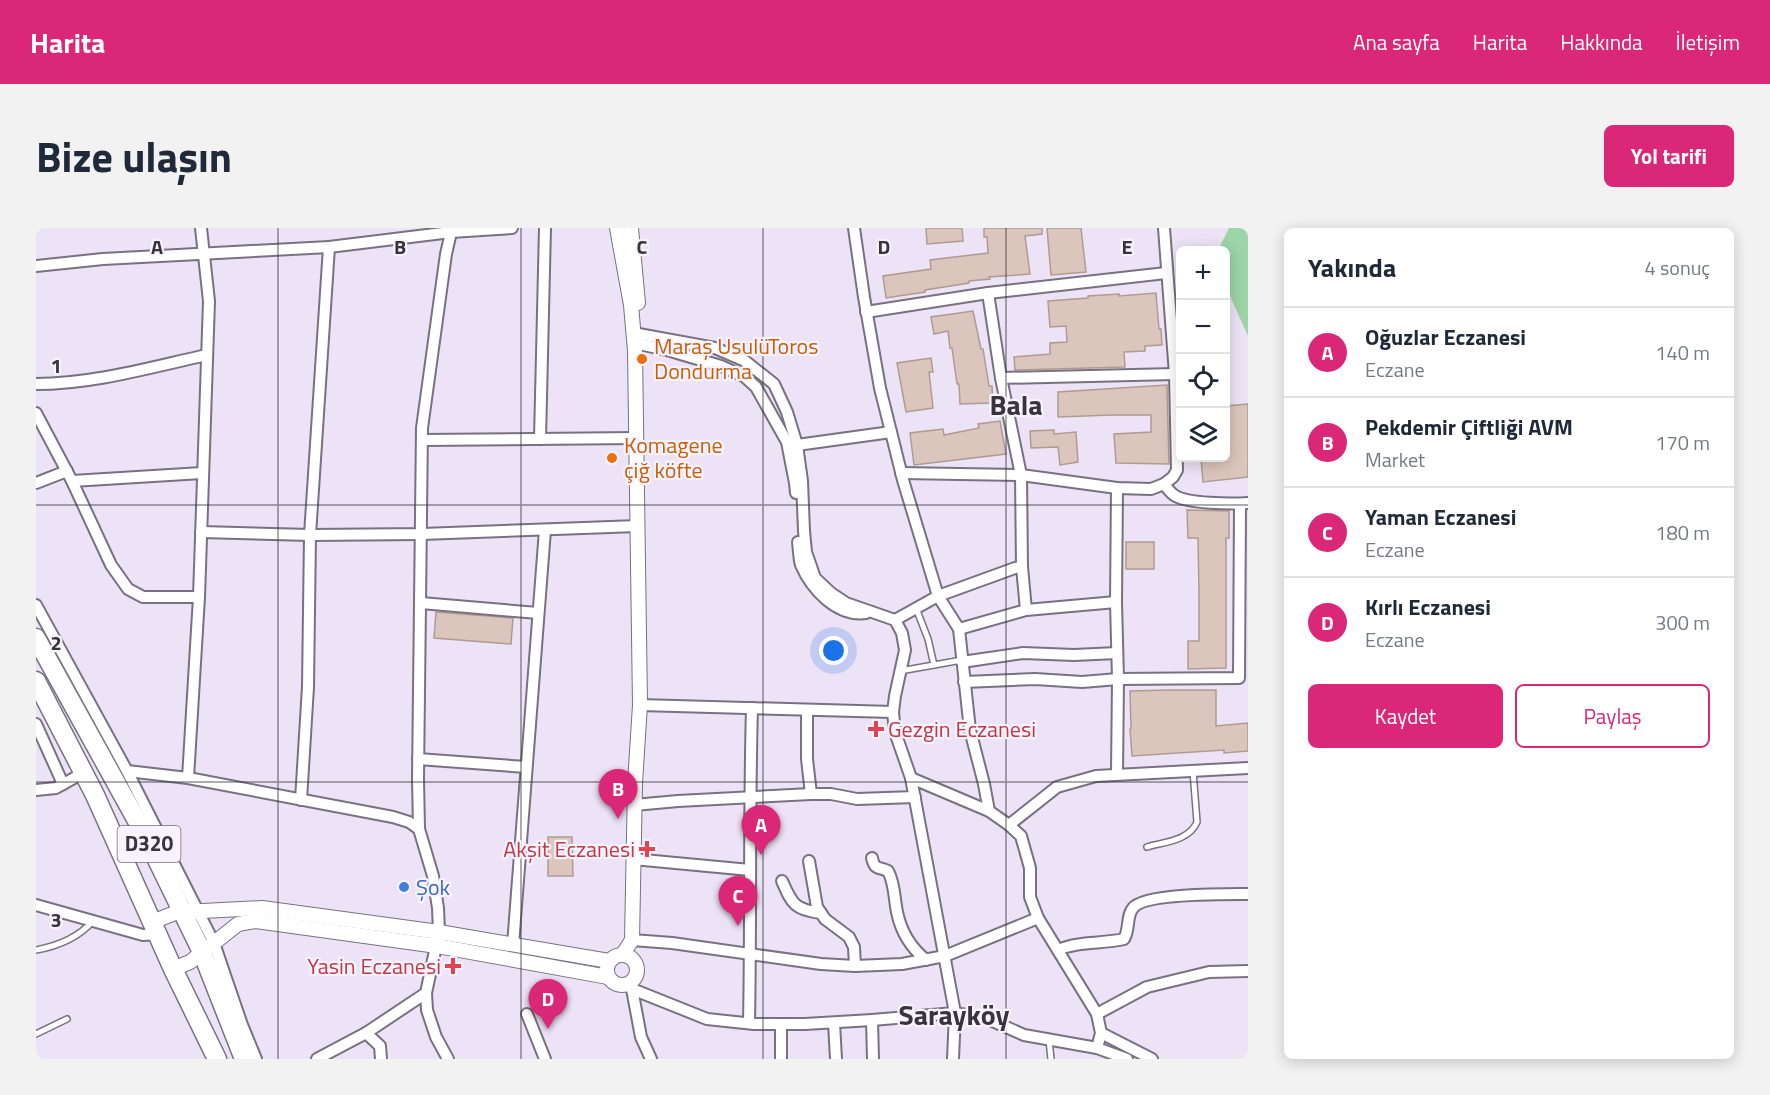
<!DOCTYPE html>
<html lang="tr">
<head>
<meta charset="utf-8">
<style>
	:root { --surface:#fff; --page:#f2f2f3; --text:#1f2937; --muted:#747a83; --line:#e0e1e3; --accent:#db2777 }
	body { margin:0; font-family:"Titillium Web",sans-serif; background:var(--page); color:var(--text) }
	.controls { position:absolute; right:18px; top:18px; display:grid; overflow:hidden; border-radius:9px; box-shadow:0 3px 15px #0003 }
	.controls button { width:54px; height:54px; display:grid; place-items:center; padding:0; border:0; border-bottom:2px solid var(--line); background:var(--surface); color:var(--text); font:30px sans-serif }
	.you { position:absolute; left:798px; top:423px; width:21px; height:21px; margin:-15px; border:4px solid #fff; border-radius:50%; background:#1a73e8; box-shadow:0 0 0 9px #1a73e833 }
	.badge { display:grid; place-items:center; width:39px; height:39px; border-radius:50%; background:var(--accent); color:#fff; font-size:20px; font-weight:700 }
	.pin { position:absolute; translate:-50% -50px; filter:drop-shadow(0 2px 3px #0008) }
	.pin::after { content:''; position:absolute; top:32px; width:21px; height:18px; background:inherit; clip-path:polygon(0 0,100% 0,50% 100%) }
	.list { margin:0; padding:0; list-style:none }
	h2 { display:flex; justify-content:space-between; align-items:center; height:78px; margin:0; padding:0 24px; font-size:26px }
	h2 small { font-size:20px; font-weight:400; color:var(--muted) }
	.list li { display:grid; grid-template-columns:39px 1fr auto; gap:18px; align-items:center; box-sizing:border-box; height:90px; padding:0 24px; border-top:2px solid var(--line) }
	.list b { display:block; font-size:22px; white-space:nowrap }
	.list p { margin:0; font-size:20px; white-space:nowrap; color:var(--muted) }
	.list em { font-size:20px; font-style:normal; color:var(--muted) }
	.actions { display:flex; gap:12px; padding:18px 24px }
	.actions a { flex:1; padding:14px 0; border:2px solid var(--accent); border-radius:9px; text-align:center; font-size:21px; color:var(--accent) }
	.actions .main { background:var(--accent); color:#fff }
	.icon { flex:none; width:33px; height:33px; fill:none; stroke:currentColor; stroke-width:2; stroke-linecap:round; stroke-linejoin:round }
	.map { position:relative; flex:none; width:1212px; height:831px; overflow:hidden; border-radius:9px }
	header { display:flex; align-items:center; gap:36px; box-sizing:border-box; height:84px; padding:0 30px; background:var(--accent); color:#fff }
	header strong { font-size:28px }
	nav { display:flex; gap:33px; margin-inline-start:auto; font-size:21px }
	.intro { display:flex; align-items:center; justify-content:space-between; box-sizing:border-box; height:144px; padding:0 36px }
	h1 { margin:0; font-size:42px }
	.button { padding:15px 27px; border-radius:9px; background:var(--accent); color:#fff; font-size:21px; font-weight:700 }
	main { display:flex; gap:36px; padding:0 36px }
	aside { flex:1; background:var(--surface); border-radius:9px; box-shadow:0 3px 15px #0003 }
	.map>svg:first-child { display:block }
	.green { fill:#9cd5a7 }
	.building { fill:#dac6bc; stroke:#af9b92; stroke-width:1.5 }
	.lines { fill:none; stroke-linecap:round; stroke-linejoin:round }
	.service-casing { stroke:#797081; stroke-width:8 }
	.minor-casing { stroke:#797081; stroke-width:14 }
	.tertiary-casing { stroke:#797081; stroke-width:16 }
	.trunk-casing { stroke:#797081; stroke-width:21 }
	.service { stroke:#fff; stroke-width:5 }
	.minor { stroke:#fff; stroke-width:10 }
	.tertiary { stroke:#fff; stroke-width:14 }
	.trunk { stroke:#fff; stroke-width:18 }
	.grid { fill:none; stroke:#37343b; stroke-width:1.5; stroke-opacity:0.55 }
	.food-dot { fill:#e8710a; stroke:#f8f2fe; stroke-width:2 }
	.health-dot { fill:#e0444e; stroke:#f8f2fe; stroke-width:2 }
	.shop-dot { fill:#3f7fe0; stroke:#f8f2fe; stroke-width:2 }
	.labels { text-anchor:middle; stroke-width:4.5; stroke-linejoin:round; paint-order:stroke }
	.shield { fill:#f8f2fe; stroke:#716d76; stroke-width:1.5 }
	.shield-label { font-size:21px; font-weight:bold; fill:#37343b }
	.food-label { font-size:22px; fill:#c56008; stroke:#f8f2fe; text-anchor:start }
	.health-label { font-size:22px; fill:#be3a42; stroke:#f8f2fe; text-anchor:end }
	.shop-label { font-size:22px; fill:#366cbe; stroke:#f8f2fe; text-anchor:start }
	.district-label { font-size:28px; font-weight:bold; fill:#37343b; stroke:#f8f2fe }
	.grid-label { font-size:20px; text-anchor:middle; font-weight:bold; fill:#37343b; stroke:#f8f2fe; stroke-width:4.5; stroke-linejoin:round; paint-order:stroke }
</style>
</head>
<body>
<header>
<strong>Harita</strong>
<nav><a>Ana sayfa</a><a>Harita</a><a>Hakkında</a><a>İletişim</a></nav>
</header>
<div class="intro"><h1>Bize ulaşın</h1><a class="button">Yol tarifi</a></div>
<main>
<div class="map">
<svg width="1212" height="831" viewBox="0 0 1212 831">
	<rect width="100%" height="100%" fill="#ede3f6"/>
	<polygon class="green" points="1193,0 1212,0 1212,108 1190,59 1190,22 1182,22"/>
	<g class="building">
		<polygon points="890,0 926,0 927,13 891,16"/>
		<polygon points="948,0 1006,0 1006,6 989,8 994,46 953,49 954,51 933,53 933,55 889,62 889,64 850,70 847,48 895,41 894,32 952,25 951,9 948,9"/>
		<polygon points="1011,0 1045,0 1050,44 1015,47"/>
		<polygon points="1120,65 1123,101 1125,101 1126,117 1109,118 1109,123 1088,124 1089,139 979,142 978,129 1014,126 1014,115 1031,114 1030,98 1014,99 1012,73 1052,70 1052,68 1083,66 1083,68"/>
		<polygon points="937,83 945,121 947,121 953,158 956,158 957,175 924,176 923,156 921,156 916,120 914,120 912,103 898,106 895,89"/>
		<polygon points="895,130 897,144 893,144 897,180 870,184 861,135"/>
		<polygon points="1131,157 1133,236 1080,235 1078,206 1115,204 1115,187 1076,187 1022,189 1022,164"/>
		<polygon points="1212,176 1212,249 1167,254 1165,230 1190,230 1190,178"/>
		<polygon points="964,193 970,226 878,237 874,205 907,201 908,207 943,200 942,196"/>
		<polygon points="1018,202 1018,206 1040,204 1042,234 1024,237 1022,219 995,220 994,203"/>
		<polygon points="1151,282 1193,283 1193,310 1190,310 1190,440 1152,441 1152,413 1163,413 1163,366 1162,310 1152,310"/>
		<rect x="1090" y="314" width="28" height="27"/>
		<polygon points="400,384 477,390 475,416 398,410"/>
		<polygon points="1132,462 1180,462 1180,498 1212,495 1212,523 1188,525 1188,522 1096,528 1094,501 1095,500 1094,463"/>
		<polygon points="512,609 536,609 537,648 512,648"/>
	</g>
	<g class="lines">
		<defs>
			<g id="service">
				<polyline points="880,380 892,411 898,437"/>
				<polyline points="864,443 926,432"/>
				<path d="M 1111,619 C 1128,614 1153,613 1161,594 L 1157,543"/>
				<path d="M 0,722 C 22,718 42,710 57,693"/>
				<polyline points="0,806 31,791"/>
				<polyline points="1013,812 1015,831"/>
			</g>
			<g id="minor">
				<polyline points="818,0 828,69 844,160 867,252 902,368 923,401 934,502 948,556 953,583"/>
				<polyline points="0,38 67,31 293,19 415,4 476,0"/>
				<polyline points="952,65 965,150 985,247 986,339 990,382"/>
				<polyline points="830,84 952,65 1130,45"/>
				<polyline points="597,105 679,120 709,133 738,156 751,184 761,217 766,253 768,303 770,324 779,350 795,365 810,375 859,392 866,405 869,422 859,468 857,484 859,504 875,550 919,785 917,831"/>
				<polyline points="598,115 631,122 685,138 709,149 720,159 751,214 759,255 760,265"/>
				<polyline points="965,150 1139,146"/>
				<path d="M 0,156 C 58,156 115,139 171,127"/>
				<polyline points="0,185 36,253 75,337 92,361 107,369 163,369"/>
				<polyline points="504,211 509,0"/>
				<polyline points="386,212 601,210"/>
				<polyline points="761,217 855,204"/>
				<polyline points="865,245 985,247 1081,260 1115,261 1128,256 1137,249 1141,242 1139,146 1128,0"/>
				<polyline points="36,253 166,245"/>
				<polyline points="0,255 31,243"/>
				<path d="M 1128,256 C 1131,260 1135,265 1138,267 C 1150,276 1197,276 1212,275"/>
				<polyline points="1081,260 1080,374 1082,451 1081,546"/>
				<polyline points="165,304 274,307 386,306 602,298"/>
				<path d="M 762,314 C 763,321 763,331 765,337 C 776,362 801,389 830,385"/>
				<polyline points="385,375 502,385"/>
				<polyline points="0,377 91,543 178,715 206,797 220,831"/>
				<polyline points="859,392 902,368 979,340 986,339"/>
				<polyline points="923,401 990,382 1080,374"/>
				<polyline points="926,434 987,425 1038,427 1081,425"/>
				<polyline points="928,454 999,451 1046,454 1082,451 1203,450 1204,276"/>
				<polyline points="604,477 857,484"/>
				<polyline points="771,482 771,531 775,566"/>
				<polyline points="0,496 27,556"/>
				<polyline points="382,531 490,539"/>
				<polyline points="91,543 152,550 357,589 373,594 383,601"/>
				<polyline points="152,550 163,369 173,73 165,0"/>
				<polyline points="875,550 953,583 973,597 985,608 994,640 994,669 1002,690 1061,786 1065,805 1061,820"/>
				<polyline points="0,562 20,560 47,545"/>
				<polyline points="265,572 272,459 274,307 293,19"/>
				<polyline points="598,577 642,573 775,566 795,566 821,571 879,569"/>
				<polyline points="973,597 1021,559 1060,548 1212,540"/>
				<path d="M 836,630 C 839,643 842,638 852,643 C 859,656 858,670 861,684 C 865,704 874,719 890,732"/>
				<polyline points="597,631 714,642"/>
				<polyline points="773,633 781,679 789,691 813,709 818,719 819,738"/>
				<path d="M 746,653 C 756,676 759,682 785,685"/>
				<polyline points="0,677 107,707 121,706"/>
				<polyline points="596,712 636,715 785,736 819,738 866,736 909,728 1002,690"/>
				<polyline points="477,717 509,302"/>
				<path d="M 1022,722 C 1042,713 1066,716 1088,711 C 1094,701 1090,688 1097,680 C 1108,665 1192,666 1212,666"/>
				<polyline points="591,757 596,761 671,791 718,796 769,796 836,792 919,785 952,791 988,807 1061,820 1091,831"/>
				<polyline points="596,761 605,809 615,831"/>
				<polyline points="491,786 509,831"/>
				<polyline points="1061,786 1111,759 1173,744 1212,743"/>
				<polyline points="836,792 837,831"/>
				<path d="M 713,795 C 715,690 713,585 716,480"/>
				<polyline points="798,795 800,831"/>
				<polyline points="745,796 745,831"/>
				<polyline points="330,805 344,818 345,831"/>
				<polyline points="1065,805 1116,831"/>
				<polyline points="281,831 330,805 390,765"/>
				<polyline points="412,831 400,809 391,782 390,765 403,704 402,680 397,648 383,601 382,551 386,200 410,26 416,0"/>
			</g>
			<g id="tertiary">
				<polyline points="581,0 595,77 599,123 604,477 599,555 596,712 587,726"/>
				<polyline points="595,0 602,75"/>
				<polyline points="116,694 139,685 147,684 226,680 403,704 573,733"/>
				<circle cx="586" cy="742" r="15"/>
				<polyline points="137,741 154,734 202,696 220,693 401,718 572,749"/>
			</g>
			<g id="trunk">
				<polyline points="0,410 110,609 166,724 208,831"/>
				<polyline points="0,453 59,567 137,741 181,831"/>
			</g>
		</defs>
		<use href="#service" class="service-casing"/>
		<use href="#minor" class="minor-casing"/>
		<use href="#tertiary" class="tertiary-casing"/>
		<use href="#trunk" class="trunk-casing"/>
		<use href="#service" class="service"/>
		<use href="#minor" class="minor"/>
		<use href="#tertiary" class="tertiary"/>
		<use href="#trunk" class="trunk"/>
	</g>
	<path class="grid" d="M 242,0 L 242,831M 485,0 L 485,831M 727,0 L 727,831M 970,0 L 970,831M 0,277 L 1212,277M 0,554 L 1212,554"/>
	<g class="food-dot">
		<circle cx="606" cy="131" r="6"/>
		<circle cx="576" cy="230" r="6"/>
	</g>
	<g class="health-dot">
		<path d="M837 492h6v6h6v6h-6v6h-6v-6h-6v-6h6z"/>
		<path d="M608 612h6v6h6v6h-6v6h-6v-6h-6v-6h6z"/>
		<path d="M414 729h6v6h6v6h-6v6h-6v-6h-6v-6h6z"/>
	</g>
	<circle class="shop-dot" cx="368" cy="659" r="6"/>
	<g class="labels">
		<rect class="shield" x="81.5" y="598" width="63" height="36" rx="4.5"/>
		<g class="shield-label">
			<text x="113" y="623">D320</text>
		</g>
		<g class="food-label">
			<text x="618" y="126">Maraş UsulüToros<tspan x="618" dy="25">Dondurma</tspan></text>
			<text x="588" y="225">Komagene<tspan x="588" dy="25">çiğ köfte</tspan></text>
		</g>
		<g class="health-label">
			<text x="852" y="509" text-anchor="start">Gezgin Eczanesi</text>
			<text x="599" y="629">Akşit Eczanesi</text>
			<text x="405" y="746">Yasin Eczanesi</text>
		</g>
		<g class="shop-label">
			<text x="380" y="667">Şok</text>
		</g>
		<g class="district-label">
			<text x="980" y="187">Bala</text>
			<text x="918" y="797">Sarayköy</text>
		</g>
	</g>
	<g class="grid-label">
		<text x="121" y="26">A</text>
		<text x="364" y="26">B</text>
		<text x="606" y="26">C</text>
		<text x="848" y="26">D</text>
		<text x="1091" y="26">E</text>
		<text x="20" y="145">1</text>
		<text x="20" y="422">2</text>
		<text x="20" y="699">3</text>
	</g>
</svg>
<div class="controls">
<button>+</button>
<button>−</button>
<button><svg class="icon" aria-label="locate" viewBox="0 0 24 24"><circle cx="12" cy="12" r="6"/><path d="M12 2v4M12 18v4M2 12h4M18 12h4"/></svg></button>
<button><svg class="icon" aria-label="layers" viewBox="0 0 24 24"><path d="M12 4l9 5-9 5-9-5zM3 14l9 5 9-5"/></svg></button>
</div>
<div class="you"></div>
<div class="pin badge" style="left:725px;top:627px">A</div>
<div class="pin badge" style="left:582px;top:591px">B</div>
<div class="pin badge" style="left:702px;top:698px">C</div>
<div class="pin badge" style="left:512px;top:801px">D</div>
</div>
<aside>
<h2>Yakında<small>4 sonuç</small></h2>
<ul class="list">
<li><span class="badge">A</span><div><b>Oğuzlar Eczanesi</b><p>Eczane</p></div><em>140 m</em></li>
<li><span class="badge">B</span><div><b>Pekdemir Çiftliği AVM</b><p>Market</p></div><em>170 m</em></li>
<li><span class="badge">C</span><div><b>Yaman Eczanesi</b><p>Eczane</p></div><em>180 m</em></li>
<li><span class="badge">D</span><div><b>Kırlı Eczanesi</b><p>Eczane</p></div><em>300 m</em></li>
</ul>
<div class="actions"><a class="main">Kaydet</a><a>Paylaş</a></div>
</aside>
</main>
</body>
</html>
